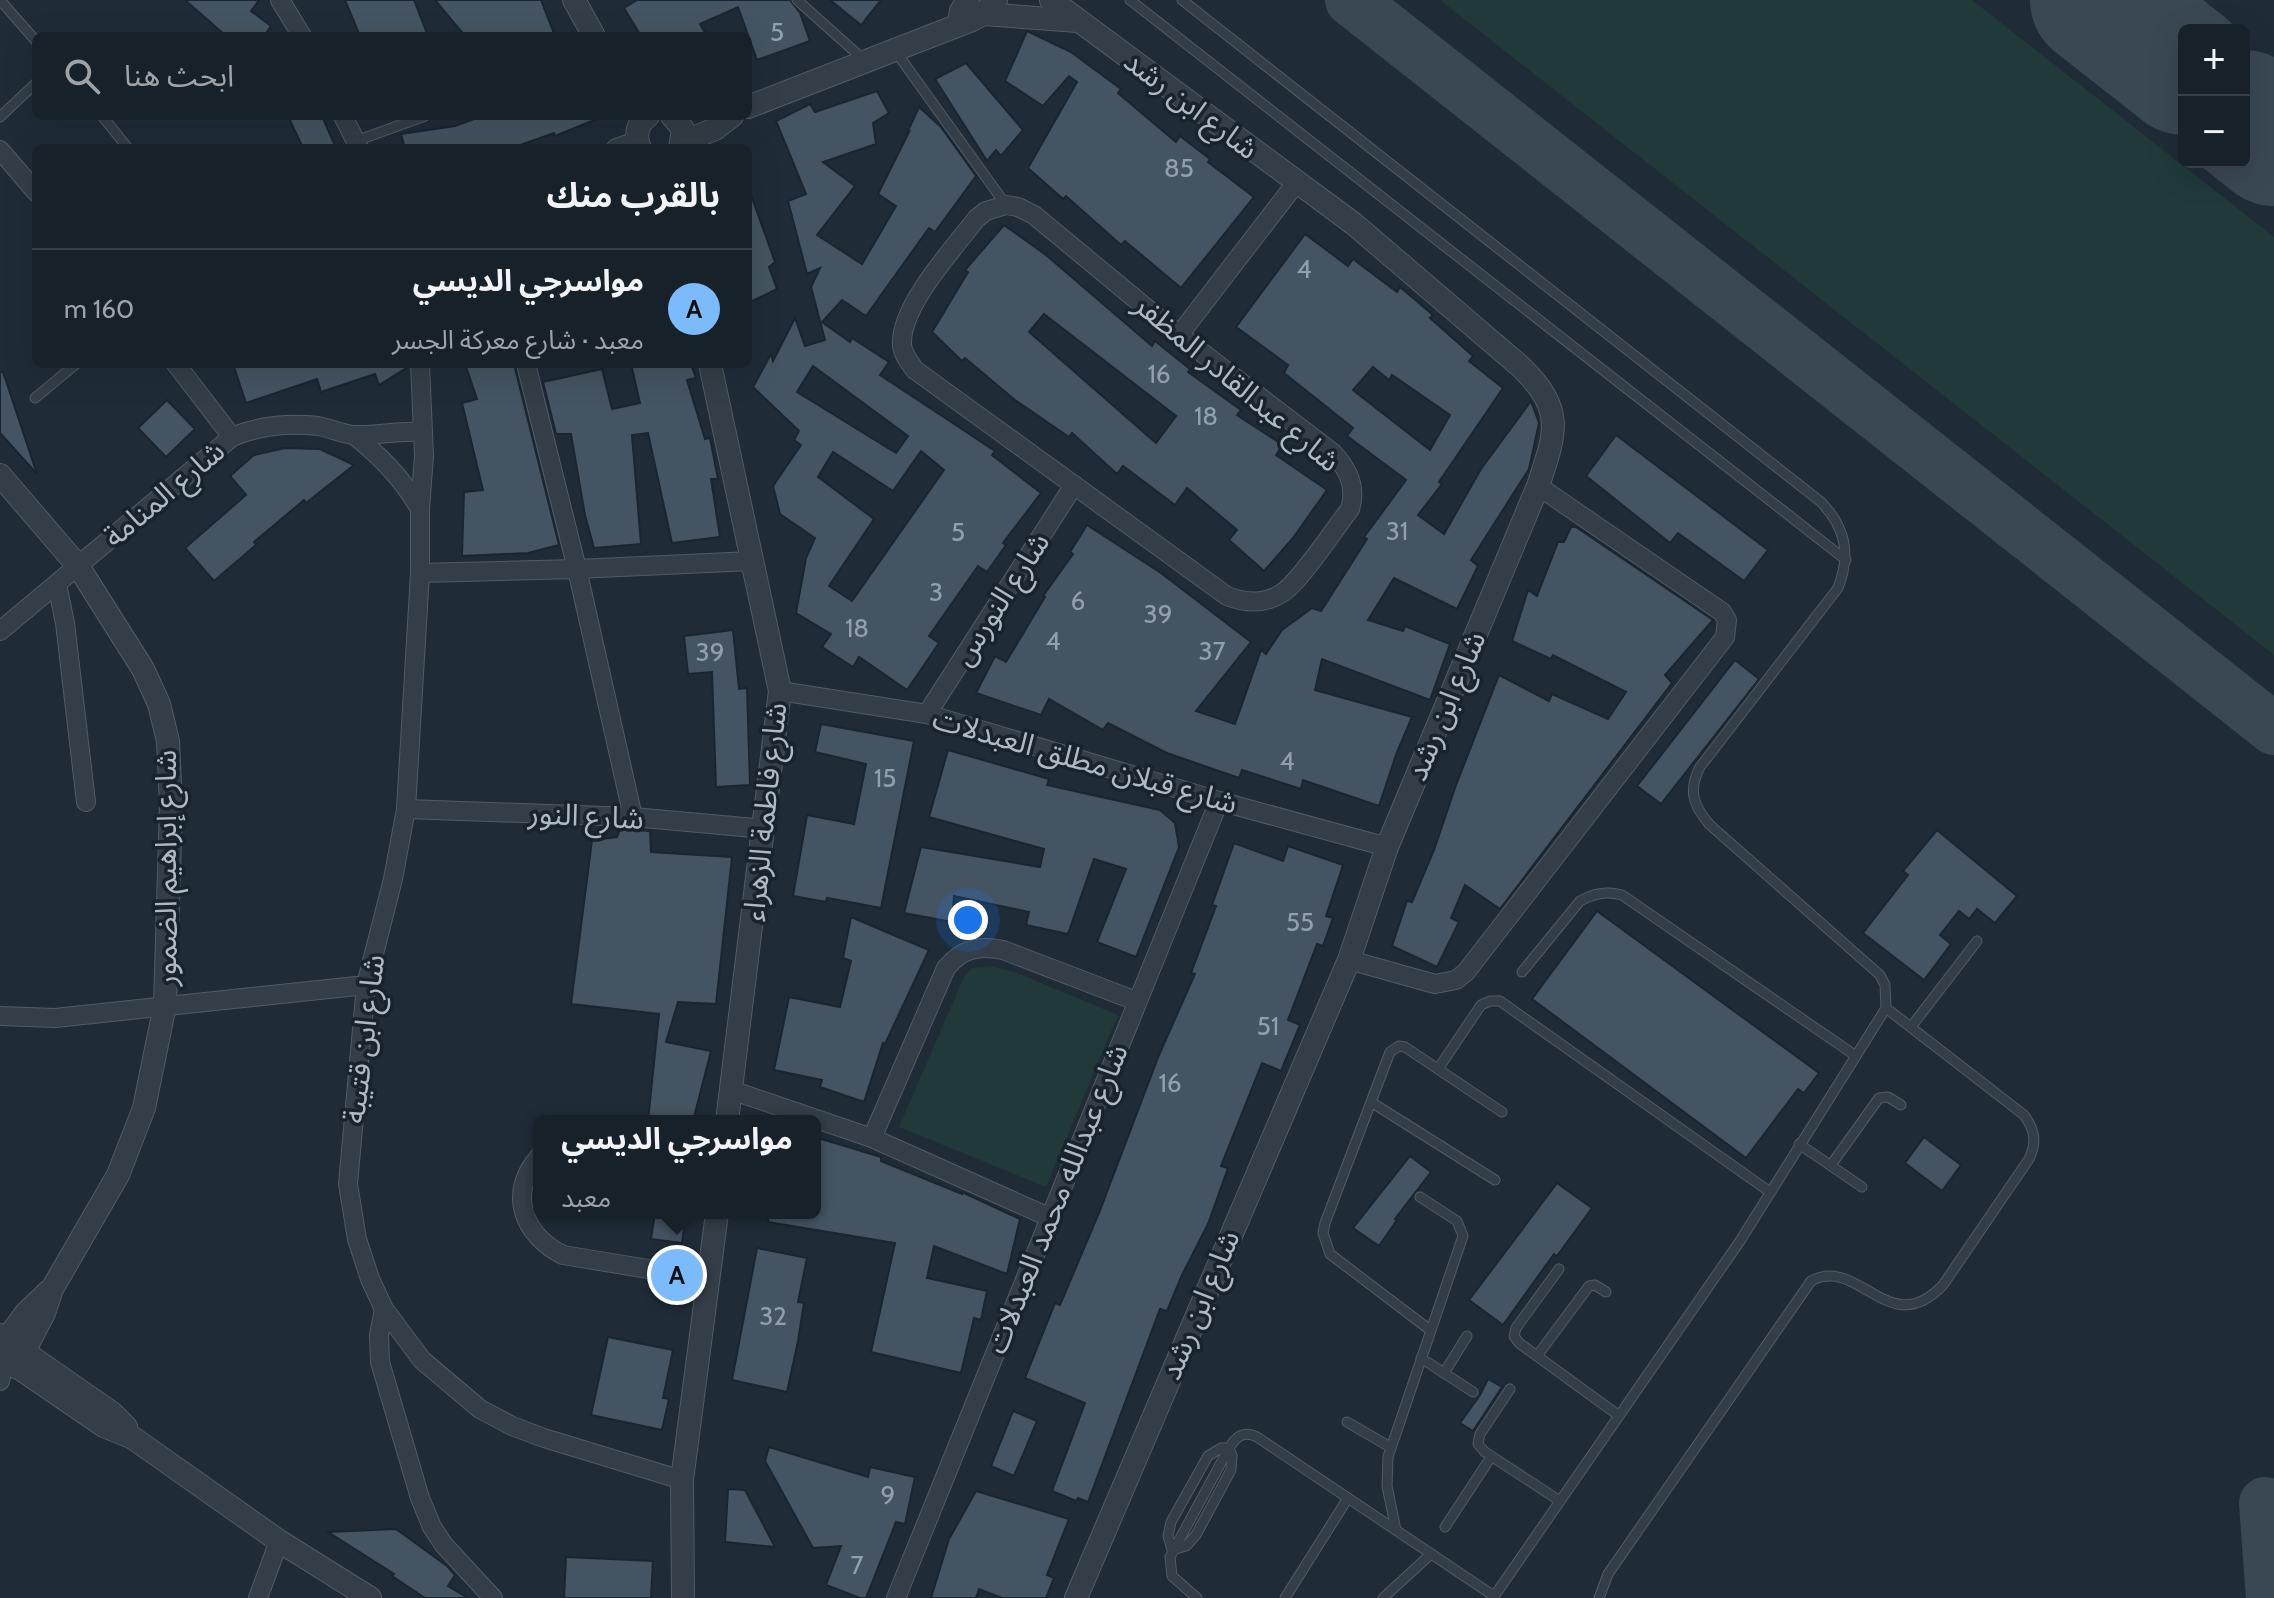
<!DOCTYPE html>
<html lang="ar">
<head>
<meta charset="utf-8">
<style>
	:root { --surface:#17212a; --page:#202932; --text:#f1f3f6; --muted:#9ea3a8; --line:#363e47; --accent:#7bbbfc }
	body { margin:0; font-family:Cabin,"Noto Sans Arabic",sans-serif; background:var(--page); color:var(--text); direction:rtl }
	.controls { position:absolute; right:24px; top:24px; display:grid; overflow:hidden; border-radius:12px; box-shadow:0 8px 32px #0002 }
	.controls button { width:72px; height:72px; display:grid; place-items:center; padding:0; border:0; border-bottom:2px solid var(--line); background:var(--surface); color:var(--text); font:40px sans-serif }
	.you { position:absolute; left:968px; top:920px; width:28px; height:28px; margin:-20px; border:6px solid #fff; border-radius:50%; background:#1a73e8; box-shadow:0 0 0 12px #1a73e833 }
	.badge { display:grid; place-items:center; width:52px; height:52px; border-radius:50%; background:var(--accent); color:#111; font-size:26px; font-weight:700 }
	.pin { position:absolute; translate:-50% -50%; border:4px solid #fff; box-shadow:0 2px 8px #0006 }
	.popup { position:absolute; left:533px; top:1115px; width:288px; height:104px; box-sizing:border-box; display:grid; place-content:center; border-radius:12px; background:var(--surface); filter:drop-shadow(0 2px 6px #0005); font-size:26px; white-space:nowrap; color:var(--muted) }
	.popup b { font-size:30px; color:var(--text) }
	.popup::after { content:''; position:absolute; left:50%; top:100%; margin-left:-16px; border:16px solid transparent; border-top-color:var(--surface) }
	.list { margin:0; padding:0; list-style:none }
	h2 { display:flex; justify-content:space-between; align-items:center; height:104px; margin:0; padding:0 32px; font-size:34px }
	h2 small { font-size:26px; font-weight:400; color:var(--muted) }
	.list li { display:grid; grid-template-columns:52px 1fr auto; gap:24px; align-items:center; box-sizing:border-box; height:120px; padding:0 32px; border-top:2px solid var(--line) }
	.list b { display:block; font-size:30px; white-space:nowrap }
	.list p { margin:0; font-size:26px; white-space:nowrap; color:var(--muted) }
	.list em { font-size:26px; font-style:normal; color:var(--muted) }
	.icon { flex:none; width:44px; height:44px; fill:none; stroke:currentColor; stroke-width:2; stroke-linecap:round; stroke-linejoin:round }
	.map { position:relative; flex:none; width:2274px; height:1598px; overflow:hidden; direction:ltr }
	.search { position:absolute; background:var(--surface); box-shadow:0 8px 32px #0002; left:32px; top:32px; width:720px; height:88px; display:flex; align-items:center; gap:20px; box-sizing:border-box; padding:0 28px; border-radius:12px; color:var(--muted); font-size:30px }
	.panel { position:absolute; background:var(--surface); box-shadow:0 8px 32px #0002; left:32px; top:144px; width:720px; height:224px; border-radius:12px; direction:rtl }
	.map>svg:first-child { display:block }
	.green { fill:#213939 }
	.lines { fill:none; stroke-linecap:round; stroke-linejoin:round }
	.taxiway { stroke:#3a4854; stroke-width:52 }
	.runway { stroke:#3a4854; stroke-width:132 }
	.building { fill:#455462; stroke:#1a252f; stroke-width:2; fill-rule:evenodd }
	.service-casing { stroke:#505c66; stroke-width:11 }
	.minor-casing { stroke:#505c66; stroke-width:20 }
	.tertiary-casing { stroke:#505c66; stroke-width:24 }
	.service { stroke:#333e48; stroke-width:9 }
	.minor { stroke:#333e48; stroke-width:18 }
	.tertiary { stroke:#333e48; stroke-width:22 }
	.labels { text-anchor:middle; stroke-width:7; stroke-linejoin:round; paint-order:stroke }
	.number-label { font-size:26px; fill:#93a0ac }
	.street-label { font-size:30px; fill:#adb9c5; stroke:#18232d }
</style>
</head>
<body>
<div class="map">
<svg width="2274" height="1598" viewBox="0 0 2274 1598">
	<rect width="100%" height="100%" fill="#1f2c38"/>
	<g class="green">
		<polygon points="1440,0 1972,0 2274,237 2274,655"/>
		<polygon points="990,966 1015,972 1118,1015 1046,1187 899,1127 964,977 972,968"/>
	</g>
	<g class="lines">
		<g class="taxiway">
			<polyline points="1351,0 2274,729"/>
			<polyline points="2265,1503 2272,1598"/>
		</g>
		<g class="runway">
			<polyline points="2096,0 2184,69"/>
			<polyline points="2244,116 2274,140"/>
		</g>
	</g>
	<g class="building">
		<polygon points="185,0 259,0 251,11 271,26 264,36 226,36"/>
		<polygon points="345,0 414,0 428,36 360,36"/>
		<polygon points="435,0 541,0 555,36 465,36"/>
		<polygon points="637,0 790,0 800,13 810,41 757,60 738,7 700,24 707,36 641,36 624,8"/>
		<polygon points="830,0 881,0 861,25"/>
		<polygon points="1027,31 1071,52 1121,89 1118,93 1176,142 1180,136 1210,159 1208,162 1254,197 1181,288 1125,241 1121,245 1066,196 1063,199 1028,168 1077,82 1069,76 1043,106 1005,81"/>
		<polygon points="966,63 1023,130 1001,156 996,150 987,161 935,79"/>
		<path d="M 877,91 L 889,113 L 873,123 L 876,144 L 823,162 L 855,186 L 817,235 L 862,264 L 896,206 L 878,194 L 909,132 L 907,133 L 919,107 L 941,127 L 976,176 L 935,232 L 929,228 L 866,316 L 842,300 L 822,322 L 850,342 L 852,338 L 889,362 L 880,375 L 995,451 L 992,455 L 1041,493 L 1003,543 L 1006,545 L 987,572 L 978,566 L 929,636 L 939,643 L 907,690 L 859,657 L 853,667 L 822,647 L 831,634 L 796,613 L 806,558 L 815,538 L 780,514 L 773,486 L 801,445 L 794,440 L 799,431 L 753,387 L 771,354 L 773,361 L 795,318 L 805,346 L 825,340 L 811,287 L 820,268 L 807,274 L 788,201 L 806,194 L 776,121 L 810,104 L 815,112 ZM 813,366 L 908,436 L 896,453 L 797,392 ZM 921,451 L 944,470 L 852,601 L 829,586 L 874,519 L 818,477 L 833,452 L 893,491 Z"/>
		<polygon points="288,116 322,116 336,148 303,148"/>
		<polygon points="482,116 602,116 602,117 555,136 554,133 512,148 405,148 401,134 455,126"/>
		<polygon points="748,192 750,192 775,262 769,267 777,289 748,303"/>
		<path d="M 1004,225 L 1046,255 L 1152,346 L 1155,341 L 1190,369 L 1188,372 L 1241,410 L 1237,415 L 1283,445 L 1276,455 L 1327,490 L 1293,538 L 1264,571 L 1229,540 L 1237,530 L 1187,488 L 1175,505 L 1123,466 L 1117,474 L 1072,433 L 1069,437 L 1015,400 L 965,358 L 962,361 L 932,332 L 968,272 L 965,270 ZM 1044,314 L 1176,416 L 1156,443 L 1029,332 Z"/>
		<path d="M 1305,234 L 1348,266 L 1353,259 L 1397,292 L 1400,287 L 1433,315 L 1430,318 L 1473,356 L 1469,361 L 1503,388 L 1439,482 L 1442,484 L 1418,515 L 1444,534 L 1481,469 L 1531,401 L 1539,423 L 1529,469 L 1471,560 L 1478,566 L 1457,609 L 1394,578 L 1368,620 L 1403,631 L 1405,626 L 1450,644 L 1430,700 L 1322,659 L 1315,690 L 1412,717 L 1397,752 L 1379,806 L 1303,780 L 1301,789 L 1242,770 L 1239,778 L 1167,753 L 1108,723 L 1103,730 L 1049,699 L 1041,715 L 976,693 L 995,656 L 1006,662 L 1045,597 L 1043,596 L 1073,554 L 1070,552 L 1087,525 L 1161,573 L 1251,642 L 1196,711 L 1235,724 L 1261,650 L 1266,654 L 1282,630 L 1312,608 L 1321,611 L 1367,539 L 1364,537 L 1406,480 L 1347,436 L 1353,428 L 1284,373 L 1288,365 L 1236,327 ZM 1373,367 L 1389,380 L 1392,375 L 1450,415 L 1430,450 L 1353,390 Z"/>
		<polygon points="233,364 408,364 408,367 379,385 375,374 321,392 317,379 246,403"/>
		<polygon points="465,364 514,364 559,545 528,553 462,556 464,492 483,490 462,403 477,399"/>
		<polygon points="631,364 691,364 696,378 687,380 705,439 710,438 718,479 711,479 720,537 672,543 648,433 632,435 641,544 594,548 585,515 571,434 556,434 543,382 602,369 612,409 640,403"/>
		<polygon points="0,372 3,372 37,474 0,433"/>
		<polygon points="167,400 195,429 166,457 138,428"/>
		<polygon points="1616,435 1768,550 1744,581 1678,533 1670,543 1586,476"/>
		<polygon points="285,448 320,449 354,465 306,503 304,500 254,542 256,545 214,581 185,548 246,495 230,476 254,455"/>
		<polygon points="1571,527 1576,527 1713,620 1665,675 1672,683 1500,909 1465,885 1451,918 1459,922 1437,967 1392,946 1407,901 1412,902 1434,850 1456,785 1499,675 1549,701 1552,694 1608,719 1626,692 1553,655 1551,659 1512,641 1528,590 1537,596 1558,542 1564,542"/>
		<polygon points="733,630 739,689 747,688 750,785 716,787 712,672 688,674 684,636"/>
		<polygon points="1735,660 1759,679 1661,804 1637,786"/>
		<polygon points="821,724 914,741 881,908 827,898 826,902 793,896 807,815 854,824 866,764 815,752"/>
		<polygon points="948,750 1049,779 1047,785 1160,810 1175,823 1179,847 1136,957 1097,942 1126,869 1094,859 1068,934 1026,925 1029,912 954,896 952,922 904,913 921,847 1040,867 1044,849 929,817"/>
		<polygon points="620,829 650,831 651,852 732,857 716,1004 678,1002 666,1042 711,1051 693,1121 648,1121 659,1014 571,1004 592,840 617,837"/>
		<polygon points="1937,830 2017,896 1995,923 1977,909 1969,919 1959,911 1940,935 1951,944 1924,980 1863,933 1908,875 1903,871"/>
		<polygon points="1234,843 1283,861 1288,846 1343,865 1326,916 1333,918 1323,946 1317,944 1288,1020 1300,1025 1281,1071 1262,1063 1221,1166 1228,1168 1208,1224 1182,1275 1167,1311 1160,1309 1088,1502 1078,1498 1076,1501 1052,1491 1085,1403 1025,1378 1055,1303 1060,1305 1099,1213 1159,1055 1195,974 1191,973 1216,906 1212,905"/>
		<polygon points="1597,911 1819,1073 1804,1093 1798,1089 1746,1158 1532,999"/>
		<polygon points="851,917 929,950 885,1044 883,1043 864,1102 820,1087 822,1080 774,1070 789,997 840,1007 851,961 843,958"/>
		<polygon points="815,1137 881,1157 881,1161 962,1194 962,1192 1020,1219 1007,1274 934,1246 927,1278 987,1291 981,1320 974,1318 961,1373 871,1352 895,1243 768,1222 769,1213 815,1213"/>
		<polygon points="1924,1137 1961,1165 1942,1191 1905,1163"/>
		<polygon points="1410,1156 1431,1172 1395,1219 1397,1220 1379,1246 1353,1228"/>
		<polygon points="1557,1183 1592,1208 1557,1256 1554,1254 1503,1325 1469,1300"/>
		<polygon points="655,1213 686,1213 682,1243 651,1239"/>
		<polygon points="757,1248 807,1258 798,1302 804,1303 798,1341 787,1392 732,1380"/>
		<polygon points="608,1337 673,1350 663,1398 669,1399 662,1430 591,1415"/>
		<polygon points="1488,1379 1502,1387 1473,1431 1460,1423 1480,1395"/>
		<polygon points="1013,1411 1037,1421 1014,1476 991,1466"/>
		<polygon points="769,1447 868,1477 870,1467 915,1477 905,1524 896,1522 866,1598 860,1598 826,1585 841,1546 813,1548 765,1461"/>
		<polygon points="728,1489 745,1490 775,1547 725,1542"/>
		<polygon points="976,1491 1069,1519 1047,1575 1054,1578 1046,1598 1002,1598 979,1589 976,1598 931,1598 949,1539"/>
		<polygon points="396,1529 447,1566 455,1575 448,1586 468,1598 425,1598 392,1576 394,1574 328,1532"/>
		<polygon points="566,1557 653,1561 651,1598 564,1598"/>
	</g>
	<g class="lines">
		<defs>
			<g id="service">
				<polyline points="0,0 36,41"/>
				<polyline points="797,0 864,60"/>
				<polyline points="1130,0 1846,560"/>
				<path d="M 1182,0 L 1821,502 C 1846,528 1851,555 1838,588 L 1700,767 C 1688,790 1693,806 1710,825 L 1880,975 L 1885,985 L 1886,1008 L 1740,1241 L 1493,1598"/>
				<polyline points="896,52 1006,205"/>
				<polyline points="102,116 128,148"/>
				<polyline points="0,117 36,83"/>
				<polyline points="356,141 425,116"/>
				<polyline points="35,398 76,364"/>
				<path d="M 1522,972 L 1580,901 C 1595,893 1606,891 1622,895 L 1856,1056"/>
				<polyline points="1911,1027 1977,941"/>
				<polyline points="1438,1069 1481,1005 1490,1001 1500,1001 1770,1192"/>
				<polyline points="1371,1102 1495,1180"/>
				<polyline points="1799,1144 1862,1187"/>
				<polyline points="1831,1165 1879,1098 1888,1097 1901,1105"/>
				<polyline points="1559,1269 1516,1328 1514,1336 1519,1343 1618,1415"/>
				<polyline points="1430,1330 1330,1254 1323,1233 1325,1223 1390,1052 1399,1046 1405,1047 1502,1112"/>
				<polyline points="1537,1356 1589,1286 1595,1285 1606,1292"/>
				<polyline points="1421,1358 1473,1392"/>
				<polyline points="1444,1373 1467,1336"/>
				<polyline points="1510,1389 1480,1434 1478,1444 1485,1452 1560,1501"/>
				<polyline points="1347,1422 1390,1447"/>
				<polygon points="1221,1448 1229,1448 1232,1456 1231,1470 1196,1535 1186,1546 1172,1550 1168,1536 1171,1522 1208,1456"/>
				<polyline points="1445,1527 1491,1457"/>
				<polyline points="1396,1530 1387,1486 1388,1457 1463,1236 1457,1221 1420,1197"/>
				<path d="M 1197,1598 L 1172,1576 L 1170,1557 L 1229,1448 C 1236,1437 1243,1430 1257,1437 L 1494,1596"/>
				<polyline points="1285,1598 1348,1498"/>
				<polyline points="1383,1598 1431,1554"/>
				<path d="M 1599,1598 L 1608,1574 L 1811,1281 C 1859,1255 1889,1342 1943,1285 L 2029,1159 C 2037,1142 2035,1130 2024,1115 L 1886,1008"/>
			</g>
			<g id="minor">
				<polyline points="280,0 302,36"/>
				<polyline points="343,116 359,148"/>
				<polyline points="616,148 637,141"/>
				<polyline points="0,150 36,192"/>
				<path d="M 1006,205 L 1018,207 L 1034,215 L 1179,335 L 1333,453 C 1348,469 1357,487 1350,509 C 1335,528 1300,582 1282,593 C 1264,605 1245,603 1227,596 L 915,370 C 909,362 901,352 902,342 C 902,304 954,248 977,218 L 986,211 Z"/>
				<polyline points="1179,335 1296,183"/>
				<polyline points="176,364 232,437"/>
				<polyline points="420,364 424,456 420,509 420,573 406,809 393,879 366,985 348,1184 357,1239 370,1279 384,1309 422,1360 480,1409 512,1426 544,1438 682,1480"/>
				<polyline points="526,364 577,569 633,817"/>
				<path d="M 354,435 C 381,457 402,478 420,509"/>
				<polyline points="420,573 577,569 752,561"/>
				<polyline points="57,584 65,623 86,802"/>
				<path d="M 0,631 L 232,437 C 258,426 289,423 318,426 C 330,428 342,434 354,435 C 377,436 398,430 422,432"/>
				<polyline points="780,691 927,714 1219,801 1387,847"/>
				<polyline points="927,714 1074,485"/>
				<polyline points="406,809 633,817 765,829"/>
				<polyline points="1349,960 1435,984 1456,980 1466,972 1725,637 1727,620 1722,612 1538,486"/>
				<polyline points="0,1016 55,1018 366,985"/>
				<polyline points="731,1090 872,1138 1051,1218"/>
				<path d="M 872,1138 L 946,968 C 962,949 978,945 1003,950 L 1136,1001"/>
				<path d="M 539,1157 C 507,1193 523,1235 563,1255 L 709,1279"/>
				<polyline points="384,1309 379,1335 380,1362 420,1498 432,1527 444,1545 493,1598"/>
				<polyline points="0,1381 5,1359"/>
				<polyline points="258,1598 279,1541"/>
				<polyline points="896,1598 1219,801"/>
			</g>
			<g id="tertiary">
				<polyline points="574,0 594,36"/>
				<path d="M 1051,0 L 1354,224 L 1521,367 C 1565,410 1556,432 1538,486 L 1387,847 L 1349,960 L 1076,1598"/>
				<polyline points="983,14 1078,21"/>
				<polyline points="959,23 961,11 968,0"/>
				<polyline points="748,107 972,20 983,14 996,0"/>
				<polyline points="672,116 683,129 680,148"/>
				<polyline points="683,142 715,129 732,116"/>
				<path d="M 640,148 C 635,136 636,124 648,116"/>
				<polyline points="710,364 780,691 727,1121"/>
				<polyline points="0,475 78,566 143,669 159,704 168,741 171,805 165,1005 144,1108 118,1175 52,1289 44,1313 16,1367"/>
				<polyline points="0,1335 112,1413 126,1427"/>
				<polyline points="0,1348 26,1313 48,1292"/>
				<polyline points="0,1355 104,1426 133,1438 279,1541 370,1598"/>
				<polyline points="683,1598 682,1480 717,1213"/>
			</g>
		</defs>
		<use href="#service" class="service-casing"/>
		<use href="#minor" class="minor-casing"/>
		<use href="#tertiary" class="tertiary-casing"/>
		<use href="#service" class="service"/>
		<use href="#minor" class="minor"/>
		<use href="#tertiary" class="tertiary"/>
	</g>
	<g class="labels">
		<g class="number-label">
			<text x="777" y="41">5</text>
			<text x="1179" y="177">85</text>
			<text x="1304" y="278">4</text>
			<text x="1159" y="383">16</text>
			<text x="1206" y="425">18</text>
			<text x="1397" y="540">31</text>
			<text x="958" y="541">5</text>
			<text x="936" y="601">3</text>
			<text x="1078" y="610">6</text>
			<text x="1158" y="623">39</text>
			<text x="857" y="637">18</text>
			<text x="1053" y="650">4</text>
			<text x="1212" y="660">37</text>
			<text x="710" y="661">39</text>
			<text x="1287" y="770">4</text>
			<text x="885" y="787">15</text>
			<text x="1300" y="931">55</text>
			<text x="1268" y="1035">51</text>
			<text x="1170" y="1092">16</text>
			<text x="773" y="1325">32</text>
			<text x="888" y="1504">9</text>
			<text x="857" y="1574">7</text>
		</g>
		<g class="street-label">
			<text transform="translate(1191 105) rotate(37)" y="10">شارع ابن رشد</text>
			<text transform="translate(1237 383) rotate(40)" y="10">شارع عبدالقادر المظفر</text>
			<text transform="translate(164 494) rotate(-40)" y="10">شارع المنامة</text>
			<text transform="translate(1001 599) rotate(-57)" y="10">شارع النورس</text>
			<text transform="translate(1446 706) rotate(-67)" y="10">شارع ابن رشد</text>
			<text transform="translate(1085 761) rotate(16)" y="10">شارع قبلان مطلق العبدلات</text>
			<text transform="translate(765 812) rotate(-84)" y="10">شارع فاطمة الزهراء</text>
			<text transform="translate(586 816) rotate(3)" y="10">شارع النور</text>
			<text transform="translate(166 868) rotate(-90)" y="10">شارع إبراهيم الضمور</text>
			<text transform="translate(364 1039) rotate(-83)" y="10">شارع ابن قتيبة</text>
			<text transform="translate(1057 1199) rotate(-68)" y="10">شارع عبدالله محمد العبدلات</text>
			<text transform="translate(1200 1305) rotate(-67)" y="10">شارع ابن رشد</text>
		</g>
	</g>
</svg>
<div class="controls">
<button>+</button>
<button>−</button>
</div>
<div class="you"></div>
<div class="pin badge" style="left:677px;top:1275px">A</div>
<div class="popup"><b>مواسرجي الديسي</b>معبد</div>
<div class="search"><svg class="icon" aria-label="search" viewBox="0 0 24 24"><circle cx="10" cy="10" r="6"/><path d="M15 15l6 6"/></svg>ابحث هنا</div>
<section class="panel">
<h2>بالقرب منك<small></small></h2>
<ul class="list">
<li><span class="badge">A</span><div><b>مواسرجي الديسي</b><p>معبد · شارع معركة الجسر</p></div><em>160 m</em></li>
</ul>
</section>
</div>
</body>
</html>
